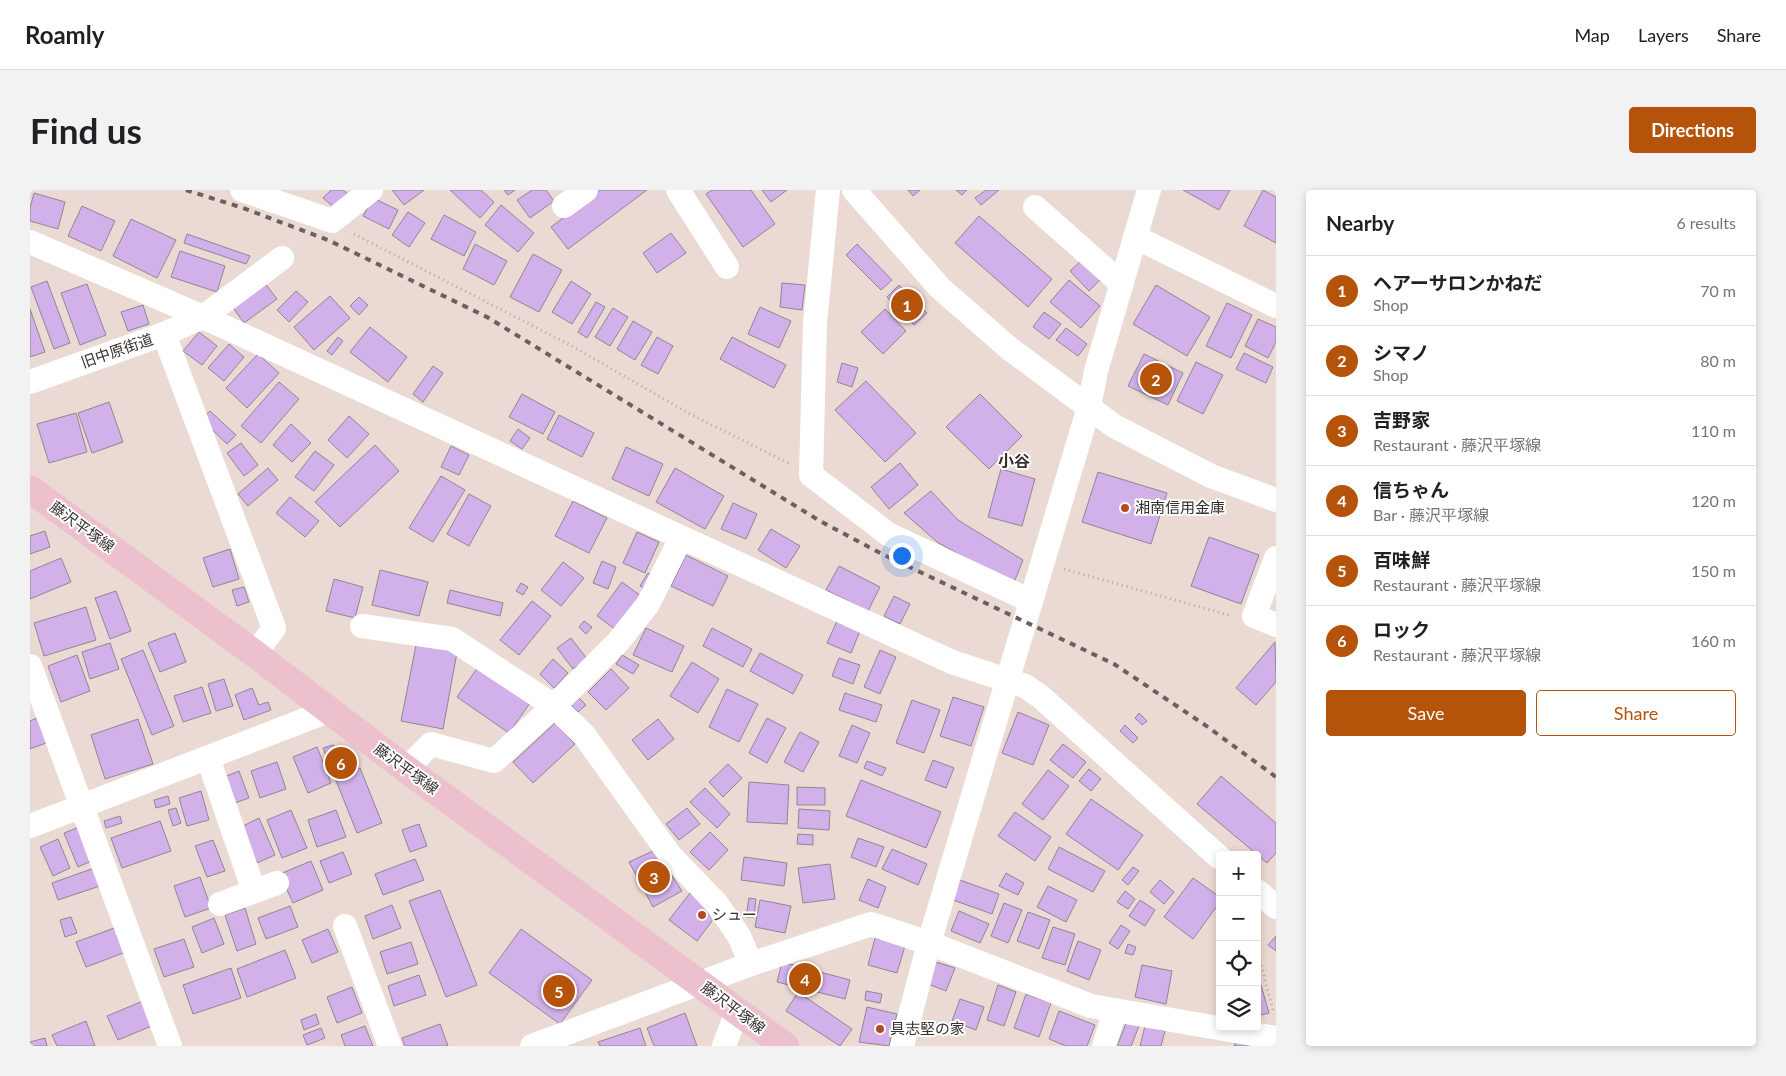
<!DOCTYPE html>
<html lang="en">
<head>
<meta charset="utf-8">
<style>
	:root { --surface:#fff; --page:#f2f2f2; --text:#202124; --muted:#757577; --line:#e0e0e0; --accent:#b45309 }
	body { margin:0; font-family:Lato,"Noto Sans JP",sans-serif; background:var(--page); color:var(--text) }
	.controls { position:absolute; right:15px; bottom:15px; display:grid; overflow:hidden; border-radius:5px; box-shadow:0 2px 8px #0003 }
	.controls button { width:45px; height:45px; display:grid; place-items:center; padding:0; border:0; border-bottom:1px solid var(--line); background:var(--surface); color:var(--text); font:25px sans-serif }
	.you { position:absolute; left:871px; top:365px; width:18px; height:18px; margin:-12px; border:4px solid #fff; border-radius:50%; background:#1a73e8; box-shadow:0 0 0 8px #1a73e833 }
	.badge { display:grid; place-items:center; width:32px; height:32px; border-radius:50%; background:var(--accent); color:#fff; font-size:16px; font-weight:700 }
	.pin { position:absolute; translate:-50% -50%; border:2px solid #fff; box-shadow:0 1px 5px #0006 }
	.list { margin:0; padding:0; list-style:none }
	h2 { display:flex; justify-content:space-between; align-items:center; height:65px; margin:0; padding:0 20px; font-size:21px }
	h2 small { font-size:16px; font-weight:400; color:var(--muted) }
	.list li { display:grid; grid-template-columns:32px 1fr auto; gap:15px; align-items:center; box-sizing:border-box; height:70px; padding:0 20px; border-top:1px solid var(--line) }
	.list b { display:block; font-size:19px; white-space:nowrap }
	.list p { margin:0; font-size:16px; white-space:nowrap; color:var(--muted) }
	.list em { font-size:16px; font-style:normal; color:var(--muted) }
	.actions { display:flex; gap:10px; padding:15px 20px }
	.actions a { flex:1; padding:11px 0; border:1px solid var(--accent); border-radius:5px; text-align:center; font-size:18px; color:var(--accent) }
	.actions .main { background:var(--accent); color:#fff }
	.icon { flex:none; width:28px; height:28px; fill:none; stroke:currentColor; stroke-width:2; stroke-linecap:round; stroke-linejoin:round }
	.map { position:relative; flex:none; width:1246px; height:856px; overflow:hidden; border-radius:5px }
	header { display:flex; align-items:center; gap:30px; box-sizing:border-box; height:70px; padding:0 25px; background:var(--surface); border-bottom:1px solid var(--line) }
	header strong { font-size:24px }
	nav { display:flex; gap:28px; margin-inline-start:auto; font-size:18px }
	.intro { display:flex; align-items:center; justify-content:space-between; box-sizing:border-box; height:120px; padding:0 30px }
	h1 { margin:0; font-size:35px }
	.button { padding:12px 22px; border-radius:5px; background:var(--accent); color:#fff; font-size:18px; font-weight:700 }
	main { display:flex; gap:30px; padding:0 30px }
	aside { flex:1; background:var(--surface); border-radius:5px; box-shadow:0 2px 8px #0003 }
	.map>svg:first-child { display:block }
	.building { fill:#d2b0ea; stroke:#8e8693 }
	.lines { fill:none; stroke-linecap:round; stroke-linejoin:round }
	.path { stroke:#b3a6a0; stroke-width:3; stroke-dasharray:1 4; stroke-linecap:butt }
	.minor { stroke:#fff; stroke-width:24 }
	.major { stroke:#ecc1cd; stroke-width:28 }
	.rail { stroke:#6a615d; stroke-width:4; stroke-dasharray:6 6; stroke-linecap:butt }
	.poi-dot { fill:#b24b24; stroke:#fff; stroke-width:2 }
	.labels { text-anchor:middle; stroke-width:4; stroke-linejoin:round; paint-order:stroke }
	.street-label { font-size:15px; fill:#36302d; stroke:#fff }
	.poi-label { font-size:15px; fill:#36302d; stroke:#fff; text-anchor:start }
	.neighbourhood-label { font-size:16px; font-weight:bold; fill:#36302d; stroke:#fff }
</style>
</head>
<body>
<header>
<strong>Roamly</strong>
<nav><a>Map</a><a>Layers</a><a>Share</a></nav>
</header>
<div class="intro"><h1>Find us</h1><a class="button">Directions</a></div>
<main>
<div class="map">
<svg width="1246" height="856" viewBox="0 0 1246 856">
	<rect width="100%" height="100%" fill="#ebdad3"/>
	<g class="building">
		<polygon points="301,0 313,0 319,5 306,19 293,8"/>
		<polygon points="362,0 394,0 374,15"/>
		<polygon points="420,0 451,0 464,12 450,28"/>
		<polygon points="474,0 485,0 478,5"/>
		<polygon points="502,0 516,0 524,11 500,28 487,10"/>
		<polygon points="570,0 617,0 538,59 521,37"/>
		<polygon points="682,0 721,0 745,34 713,57 676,4"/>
		<polygon points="732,0 757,0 741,12"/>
		<polygon points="878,0 890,0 883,6"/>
		<polygon points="926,0 937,0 932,5"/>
		<polygon points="956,0 969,0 951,15 945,8"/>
		<polygon points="1153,0 1200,0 1189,20"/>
		<polygon points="1233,0 1246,7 1246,53 1214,36"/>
		<polygon points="4,3 35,12 28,39 0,31 0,18"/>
		<polygon points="343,8 368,20 359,39 333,26"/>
		<polygon points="471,15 504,43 488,62 455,35"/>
		<polygon points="52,16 85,31 71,61 38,46"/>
		<polygon points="378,22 395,33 379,57 362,45"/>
		<polygon points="414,25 446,42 434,66 401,49"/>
		<polygon points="949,26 1022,89 998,117 925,53"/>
		<polygon points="101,29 146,50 127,88 83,66"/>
		<polygon points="641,43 656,63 627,83 613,63"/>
		<polygon points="157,44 220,66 216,74 154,53"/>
		<polygon points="445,54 477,71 464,95 433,79"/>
		<polygon points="827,54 862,90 851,100 816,65"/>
		<polygon points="150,61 195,76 187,102 141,87"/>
		<polygon points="503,64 532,80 509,122 480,107"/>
		<polygon points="1054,68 1073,87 1059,101 1040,81"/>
		<polygon points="1039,90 1070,116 1051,138 1020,112"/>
		<polygon points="17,91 40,153 24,159 1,97"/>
		<polygon points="541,91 561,104 542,134 522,122"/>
		<polygon points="234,92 247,109 214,133 202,116"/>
		<polygon points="752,93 775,95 772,120 750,117"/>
		<polygon points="57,94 76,145 50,155 31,103"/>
		<polygon points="869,95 897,123 884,135 857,107"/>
		<polygon points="1126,95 1180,127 1157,166 1103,134"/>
		<polygon points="266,101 278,112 259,132 247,120"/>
		<polygon points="300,106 320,128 284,160 264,137"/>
		<polygon points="329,107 338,115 329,125 320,116"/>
		<polygon points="566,112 575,117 557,148 548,142"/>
		<polygon points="1197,113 1222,125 1201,168 1176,156"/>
		<polygon points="113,115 119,134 98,141 91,122"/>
		<polygon points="730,117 761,131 749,158 718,144"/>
		<polygon points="583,118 598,127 580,156 565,147"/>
		<polygon points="0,119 15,162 0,167"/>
		<polygon points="855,119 876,141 853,164 831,142"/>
		<polygon points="1014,122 1031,134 1019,149 1003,137"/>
		<polygon points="1228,129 1246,137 1246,152 1238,168 1215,156"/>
		<polygon points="603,131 622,142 605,170 587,159"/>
		<polygon points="340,137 377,167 358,192 320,162"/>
		<polygon points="1036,138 1057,154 1048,166 1026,150"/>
		<polygon points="169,142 187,156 172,175 153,161"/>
		<polygon points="308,147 313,151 302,165 297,161"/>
		<polygon points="627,147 643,156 628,184 611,175"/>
		<polygon points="702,147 756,175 744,198 690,169"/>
		<polygon points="199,154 214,167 194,191 178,178"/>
		<polygon points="1214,163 1243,177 1236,193 1206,179"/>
		<polygon points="228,164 249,183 217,218 196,198"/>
		<polygon points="1114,164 1153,183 1138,215 1098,196"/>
		<polygon points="1166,172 1193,185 1173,224 1147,211"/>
		<polygon points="812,173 828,178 822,197 807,192"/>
		<polygon points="403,176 413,183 393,212 383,204"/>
		<polygon points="836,191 886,243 855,272 805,220"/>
		<polygon points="249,192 269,209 231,253 211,236"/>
		<polygon points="492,204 525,222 513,244 479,227"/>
		<polygon points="950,204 992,246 959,279 916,237"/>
		<polygon points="79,212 93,252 62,263 48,223"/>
		<polygon points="180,221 206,245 197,254 171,229"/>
		<polygon points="46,223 57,262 19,273 7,234"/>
		<polygon points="529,225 564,243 552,267 517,249"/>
		<polygon points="319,226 339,244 317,268 298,250"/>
		<polygon points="261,234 281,253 262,272 243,255"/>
		<polygon points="488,239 500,248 492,259 480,251"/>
		<polygon points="211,253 228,275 214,286 197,263"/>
		<polygon points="345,255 369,281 310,337 285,312"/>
		<polygon points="421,256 439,265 429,285 411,277"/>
		<polygon points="596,257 633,274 619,306 582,289"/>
		<polygon points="285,261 304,275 284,301 265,287"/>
		<polygon points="870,273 888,295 859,319 841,297"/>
		<polygon points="238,278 248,290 218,316 208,304"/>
		<polygon points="645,278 694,306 675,339 626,312"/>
		<polygon points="971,279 1005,289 992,336 958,327"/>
		<polygon points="1068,282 1137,303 1121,354 1052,332"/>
		<polygon points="411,286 435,300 403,352 379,338"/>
		<polygon points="901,301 928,330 993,370 983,395 907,352 874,323"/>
		<polygon points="439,304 461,316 439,356 417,344"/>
		<polygon points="260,307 289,331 275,347 246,323"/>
		<polygon points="543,311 577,328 559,363 525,346"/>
		<polygon points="703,313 727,324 716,349 691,339"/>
		<polygon points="741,339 770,356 756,378 728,360"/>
		<polygon points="15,341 20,357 0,364 0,346"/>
		<polygon points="607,342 629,352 615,383 593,373"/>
		<polygon points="1179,347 1229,365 1211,414 1161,396"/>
		<polygon points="200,359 209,389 183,397 173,368"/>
		<polygon points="656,365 698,386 683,416 641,396"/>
		<polygon points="31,368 41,392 0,409 0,381"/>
		<polygon points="572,371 586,377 578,399 563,393"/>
		<polygon points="533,372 554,388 531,416 511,400"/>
		<polygon points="809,376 850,397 838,421 796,400"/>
		<polygon points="350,380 398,392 389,426 342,415"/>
		<polygon points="618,383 625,387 618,400 610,396"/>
		<polygon points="304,389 333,397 325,428 296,421"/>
		<polygon points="592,392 611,406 586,440 567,426"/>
		<polygon points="491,393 498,397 493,405 486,401"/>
		<polygon points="214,397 219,412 207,416 202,400"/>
		<polygon points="420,400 473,413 470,426 417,413"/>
		<polygon points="86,401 101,441 80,449 65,408"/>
		<polygon points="864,406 880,414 870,434 854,426"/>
		<polygon points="502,411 521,426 489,465 470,450"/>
		<polygon points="56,417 66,450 14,466 4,433"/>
		<polygon points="554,431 562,437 556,444 549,437"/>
		<polygon points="807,431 830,441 821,463 797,453"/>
		<polygon points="616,438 654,456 642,482 603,465"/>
		<polygon points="682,438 722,459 713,477 673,456"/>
		<polygon points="145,443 156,472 130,482 118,453"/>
		<polygon points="541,448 557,469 543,479 527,458"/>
		<polygon points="387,450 428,457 413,539 371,531"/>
		<polygon points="1245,452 1246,492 1226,515 1206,498"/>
		<polygon points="80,453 89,479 60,489 52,462"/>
		<polygon points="113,460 144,536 122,545 91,469"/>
		<polygon points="850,460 866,467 850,504 834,497"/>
		<polygon points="730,463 773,485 763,504 720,481"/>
		<polygon points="47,465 60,501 31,512 18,476"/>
		<polygon points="592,465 609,475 603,484 586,474"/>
		<polygon points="809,468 830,475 823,494 802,486"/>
		<polygon points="523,469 538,483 524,498 510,484"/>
		<polygon points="662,472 689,489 668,523 640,506"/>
		<polygon points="448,477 500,513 479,543 427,507"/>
		<polygon points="581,479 599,498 576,520 558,502"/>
		<polygon points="194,489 203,516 186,521 178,494"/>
		<polygon points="172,497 181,523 153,532 144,506"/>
		<polygon points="222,498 229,515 238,512 241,520 214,530 205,505"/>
		<polygon points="697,499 728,514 709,552 679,537"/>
		<polygon points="815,503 852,515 846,532 809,520"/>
		<polygon points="546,505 556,515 548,522 539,513"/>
		<polygon points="923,507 954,517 941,556 910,546"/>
		<polygon points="882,510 910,520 894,563 866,553"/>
		<polygon points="988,522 1019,535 1003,575 972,563"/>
		<polygon points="1109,523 1117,531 1112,535 1105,528"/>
		<polygon points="7,528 16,553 0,559 0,531"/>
		<polygon points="737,528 756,538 737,573 719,563"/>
		<polygon points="108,529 123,574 75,589 61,545"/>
		<polygon points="628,529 644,549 618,570 602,550"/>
		<polygon points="525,533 545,554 503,593 483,572"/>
		<polygon points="822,535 840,543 827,573 809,566"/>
		<polygon points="1095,535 1108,548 1103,553 1090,541"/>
		<polygon points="770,542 789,552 773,582 754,572"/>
		<polygon points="1033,554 1056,572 1043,588 1020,570"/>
		<polygon points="303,555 321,568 324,578 304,586 293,558"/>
		<polygon points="287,557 301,593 278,603 263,567"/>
		<polygon points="903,570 924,578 916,598 895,590"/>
		<polygon points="837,571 856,578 852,586 834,578"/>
		<polygon points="247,572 256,599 230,608 221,581"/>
		<polygon points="698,574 712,588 693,607 679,592"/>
		<polygon points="330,578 352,633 327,643 305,588"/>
		<polygon points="1059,579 1071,589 1061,601 1049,591"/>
		<polygon points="1018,580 1039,596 1013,630 992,614"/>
		<polygon points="209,581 219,608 202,614 192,588"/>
		<polygon points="1191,586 1246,633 1246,663 1237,673 1167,614"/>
		<polygon points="831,590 911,622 896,658 816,626"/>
		<polygon points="719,592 759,595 757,634 717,632"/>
		<polygon points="767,597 795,598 795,615 767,615"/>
		<polygon points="675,598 700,624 687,638 660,612"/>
		<polygon points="171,601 179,630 157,636 149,608"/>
		<polygon points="138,606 140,614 126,618 124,610"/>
		<polygon points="1061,609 1113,645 1088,680 1036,644"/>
		<polygon points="146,618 151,633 143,636 138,620"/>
		<polygon points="657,618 670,634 649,650 636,634"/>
		<polygon points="769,619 800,621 799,640 768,638"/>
		<polygon points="261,620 277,658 252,668 237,630"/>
		<polygon points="306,620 316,647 287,657 278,630"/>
		<polygon points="985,622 1021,647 1005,671 968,646"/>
		<polygon points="90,626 92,633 76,638 74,631"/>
		<polygon points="229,628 245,665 227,673 211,637"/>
		<polygon points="130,631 141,661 92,678 81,648"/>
		<polygon points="389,634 397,656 380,662 372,640"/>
		<polygon points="52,636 66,669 48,677 34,643"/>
		<polygon points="680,642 698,660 679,680 660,662"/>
		<polygon points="768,644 783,645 783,655 767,654"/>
		<polygon points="828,648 854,657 846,677 821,667"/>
		<polygon points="28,649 40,678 23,686 10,657"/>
		<polygon points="183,650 195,681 177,687 165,656"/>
		<polygon points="1029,657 1075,681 1063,702 1018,679"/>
		<polygon points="862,659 897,674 888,695 852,679"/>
		<polygon points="625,660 652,701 623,717 599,672"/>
		<polygon points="313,662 322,684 299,693 290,671"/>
		<polygon points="714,667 757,673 754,696 711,690"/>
		<polygon points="385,669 394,690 353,705 345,684"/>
		<polygon points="281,671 293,700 263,713 250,684"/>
		<polygon points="800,674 805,709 773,713 768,678"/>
		<polygon points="67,677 73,695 28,710 22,693"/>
		<polygon points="1103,677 1109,681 1098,695 1092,690"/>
		<polygon points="976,683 994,693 988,705 969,696"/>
		<polygon points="170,687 181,718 155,727 144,696"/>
		<polygon points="1163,688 1190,707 1190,712 1163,749 1134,727"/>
		<polygon points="838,689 856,697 848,718 829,710"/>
		<polygon points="930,690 969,704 962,724 923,710"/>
		<polygon points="1130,690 1144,702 1134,714 1120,702"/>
		<polygon points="1018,696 1047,710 1036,732 1007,717"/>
		<polygon points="410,700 447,795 416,807 379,711"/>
		<polygon points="1095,701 1105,709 1098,719 1087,712"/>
		<polygon points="660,703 688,723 667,751 639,730"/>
		<polygon points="719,708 726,709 724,727 716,727"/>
		<polygon points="730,710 761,716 755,743 725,737"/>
		<polygon points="1110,710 1125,720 1115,736 1099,726"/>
		<polygon points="974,713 992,720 978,753 961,746"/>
		<polygon points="362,715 371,738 343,749 335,726"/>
		<polygon points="260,716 268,737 236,749 228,728"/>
		<polygon points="215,718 226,754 207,761 195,725"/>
		<polygon points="929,721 959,734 950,753 921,741"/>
		<polygon points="998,722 1020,730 1009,759 987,751"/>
		<polygon points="41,727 47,743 35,747 30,730"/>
		<polygon points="184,728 194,754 172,763 162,737"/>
		<polygon points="1091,735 1100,741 1088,759 1079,753"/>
		<polygon points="87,737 96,762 56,777 46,752"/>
		<polygon points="1023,737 1045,744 1035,775 1012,768"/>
		<polygon points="298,739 308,762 282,773 272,750"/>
		<polygon points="491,739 562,790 530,834 459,783"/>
		<polygon points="1246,746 1246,761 1238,755"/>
		<polygon points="845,748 875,756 867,783 838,775"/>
		<polygon points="154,749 164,777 134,787 124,759"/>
		<polygon points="1048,751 1071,760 1059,790 1037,781"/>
		<polygon points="381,752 388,774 357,784 350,762"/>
		<polygon points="1098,754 1106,757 1103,765 1095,763"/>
		<polygon points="255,760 266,788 217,807 207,779"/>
		<polygon points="752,772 820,790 815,809 747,792"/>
		<polygon points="906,772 925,778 916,801 898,794"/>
		<polygon points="1112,775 1142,781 1136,814 1105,807"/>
		<polygon points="201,778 211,808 163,824 153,795"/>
		<polygon points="389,785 396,805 364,816 358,796"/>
		<polygon points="1229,788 1239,823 1227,826 1227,789"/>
		<polygon points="968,795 986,802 974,836 957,830"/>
		<polygon points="322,797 332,823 307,833 297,807"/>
		<polygon points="836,801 852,804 850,813 835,810"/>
		<polygon points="768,802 822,839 810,856 756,821"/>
		<polygon points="996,804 1021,813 1009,847 984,838"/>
		<polygon points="930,809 954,817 946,840 922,831"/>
		<polygon points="113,811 124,835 88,850 77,826"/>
		<polygon points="837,817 867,824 859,856 829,852"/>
		<polygon points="1029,821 1065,835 1057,856 1036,856 1019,849"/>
		<polygon points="655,823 667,856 624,856 617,838"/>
		<polygon points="286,824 289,834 274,840 271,830"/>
		<polygon points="56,831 65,856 27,856 22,845"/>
		<polygon points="1097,831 1109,836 1101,856 1087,856"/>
		<polygon points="410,834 418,856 375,856 372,848"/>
		<polygon points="335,836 343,856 315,856 311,845"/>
		<polygon points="1115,836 1135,841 1131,856 1110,856"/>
		<polygon points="291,838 295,848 277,855 273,845"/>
		<polygon points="610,838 616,856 570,856 568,852"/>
		<polygon points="15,848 17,856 0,856 0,852"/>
		<polygon points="1207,848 1231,856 1204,856"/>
	</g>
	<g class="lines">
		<g class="path">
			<polyline points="324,44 542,156 658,223 758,273"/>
			<polyline points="1034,379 1202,426"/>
			<polyline points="1227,761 1244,824"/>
		</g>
		<g class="minor">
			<polyline points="212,0 302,31 341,0"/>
			<polyline points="648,0 697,77"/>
			<polyline points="798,0 785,133 781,285 858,344 1001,411"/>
			<polyline points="824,0 910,98 980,159 1084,236 1181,286 1246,310"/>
			<polyline points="534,16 556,0"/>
			<polyline points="1005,17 1092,94"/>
			<polyline points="1105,47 1246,116"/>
			<polyline points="0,52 173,127 922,472 995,496 1011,507 1190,668"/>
			<polyline points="134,144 244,438 225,464"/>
			<polyline points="0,192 134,144 173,127 252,68"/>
			<polyline points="1246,368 1224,426 1246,435"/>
			<polyline points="332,436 422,449 524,516 554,545 640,665 687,714 709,746 721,774"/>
			<polyline points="0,476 140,856"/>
			<polyline points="178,568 224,701"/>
			<polyline points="376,579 401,554 464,571 524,516 588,452 618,414 651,348"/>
			<polyline points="0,636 298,521"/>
			<polyline points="1227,701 1246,717"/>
			<polyline points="190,714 247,693"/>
			<polyline points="315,736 360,856"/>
			<polyline points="502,856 721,774 841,734 899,753 1061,816 1246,848"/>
			<polyline points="694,856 707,821"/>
			<polyline points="872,856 899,753 1059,217 1066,181 1119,0"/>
			<polyline points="1074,856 1085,820"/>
		</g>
		<polyline class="major" points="0,299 225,464 376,579 755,856"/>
		<polyline class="rail" points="156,0 213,18 298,50 457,127 790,331 852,364 1084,474 1175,535 1246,587"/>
	</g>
	<g class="poi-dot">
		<circle cx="1095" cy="318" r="5"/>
		<circle cx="672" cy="725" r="5"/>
		<circle cx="850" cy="839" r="5"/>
	</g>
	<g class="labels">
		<g class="street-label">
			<text transform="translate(87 161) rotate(-19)" y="5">旧中原街道</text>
			<text transform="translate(52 337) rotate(36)" y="5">藤沢平塚線</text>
			<text transform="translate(376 579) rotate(36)" y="5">藤沢平塚線</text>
			<text transform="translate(703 818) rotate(37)" y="5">藤沢平塚線</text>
		</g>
		<g class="poi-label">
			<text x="1105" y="323">湘南信用金庫</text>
			<text x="682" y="730">シュー</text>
			<text x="860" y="844">具志堅の家</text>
		</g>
		<g class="neighbourhood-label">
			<text x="984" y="277">小谷</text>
		</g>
	</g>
</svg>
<div class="controls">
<button>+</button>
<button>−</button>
<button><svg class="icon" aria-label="locate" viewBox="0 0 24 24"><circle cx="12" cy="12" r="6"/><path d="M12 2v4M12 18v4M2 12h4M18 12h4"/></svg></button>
<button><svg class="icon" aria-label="layers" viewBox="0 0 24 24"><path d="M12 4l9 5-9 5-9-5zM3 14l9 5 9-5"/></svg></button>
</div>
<div class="you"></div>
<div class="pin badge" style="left:877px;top:115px">1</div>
<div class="pin badge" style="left:1126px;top:189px">2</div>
<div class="pin badge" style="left:624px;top:687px">3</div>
<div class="pin badge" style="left:775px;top:789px">4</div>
<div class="pin badge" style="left:529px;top:801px">5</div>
<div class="pin badge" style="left:311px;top:573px">6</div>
</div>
<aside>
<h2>Nearby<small>6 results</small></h2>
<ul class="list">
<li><span class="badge">1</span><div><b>ヘアーサロンかねだ</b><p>Shop</p></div><em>70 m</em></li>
<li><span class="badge">2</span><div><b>シマノ</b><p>Shop</p></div><em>80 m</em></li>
<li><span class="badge">3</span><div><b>吉野家</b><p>Restaurant · 藤沢平塚線</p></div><em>110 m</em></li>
<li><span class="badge">4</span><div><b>信ちゃん</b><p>Bar · 藤沢平塚線</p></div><em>120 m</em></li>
<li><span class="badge">5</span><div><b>百味鮮</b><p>Restaurant · 藤沢平塚線</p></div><em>150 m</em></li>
<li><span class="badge">6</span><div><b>ロック</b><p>Restaurant · 藤沢平塚線</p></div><em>160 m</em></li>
</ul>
<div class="actions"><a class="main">Save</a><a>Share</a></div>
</aside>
</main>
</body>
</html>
